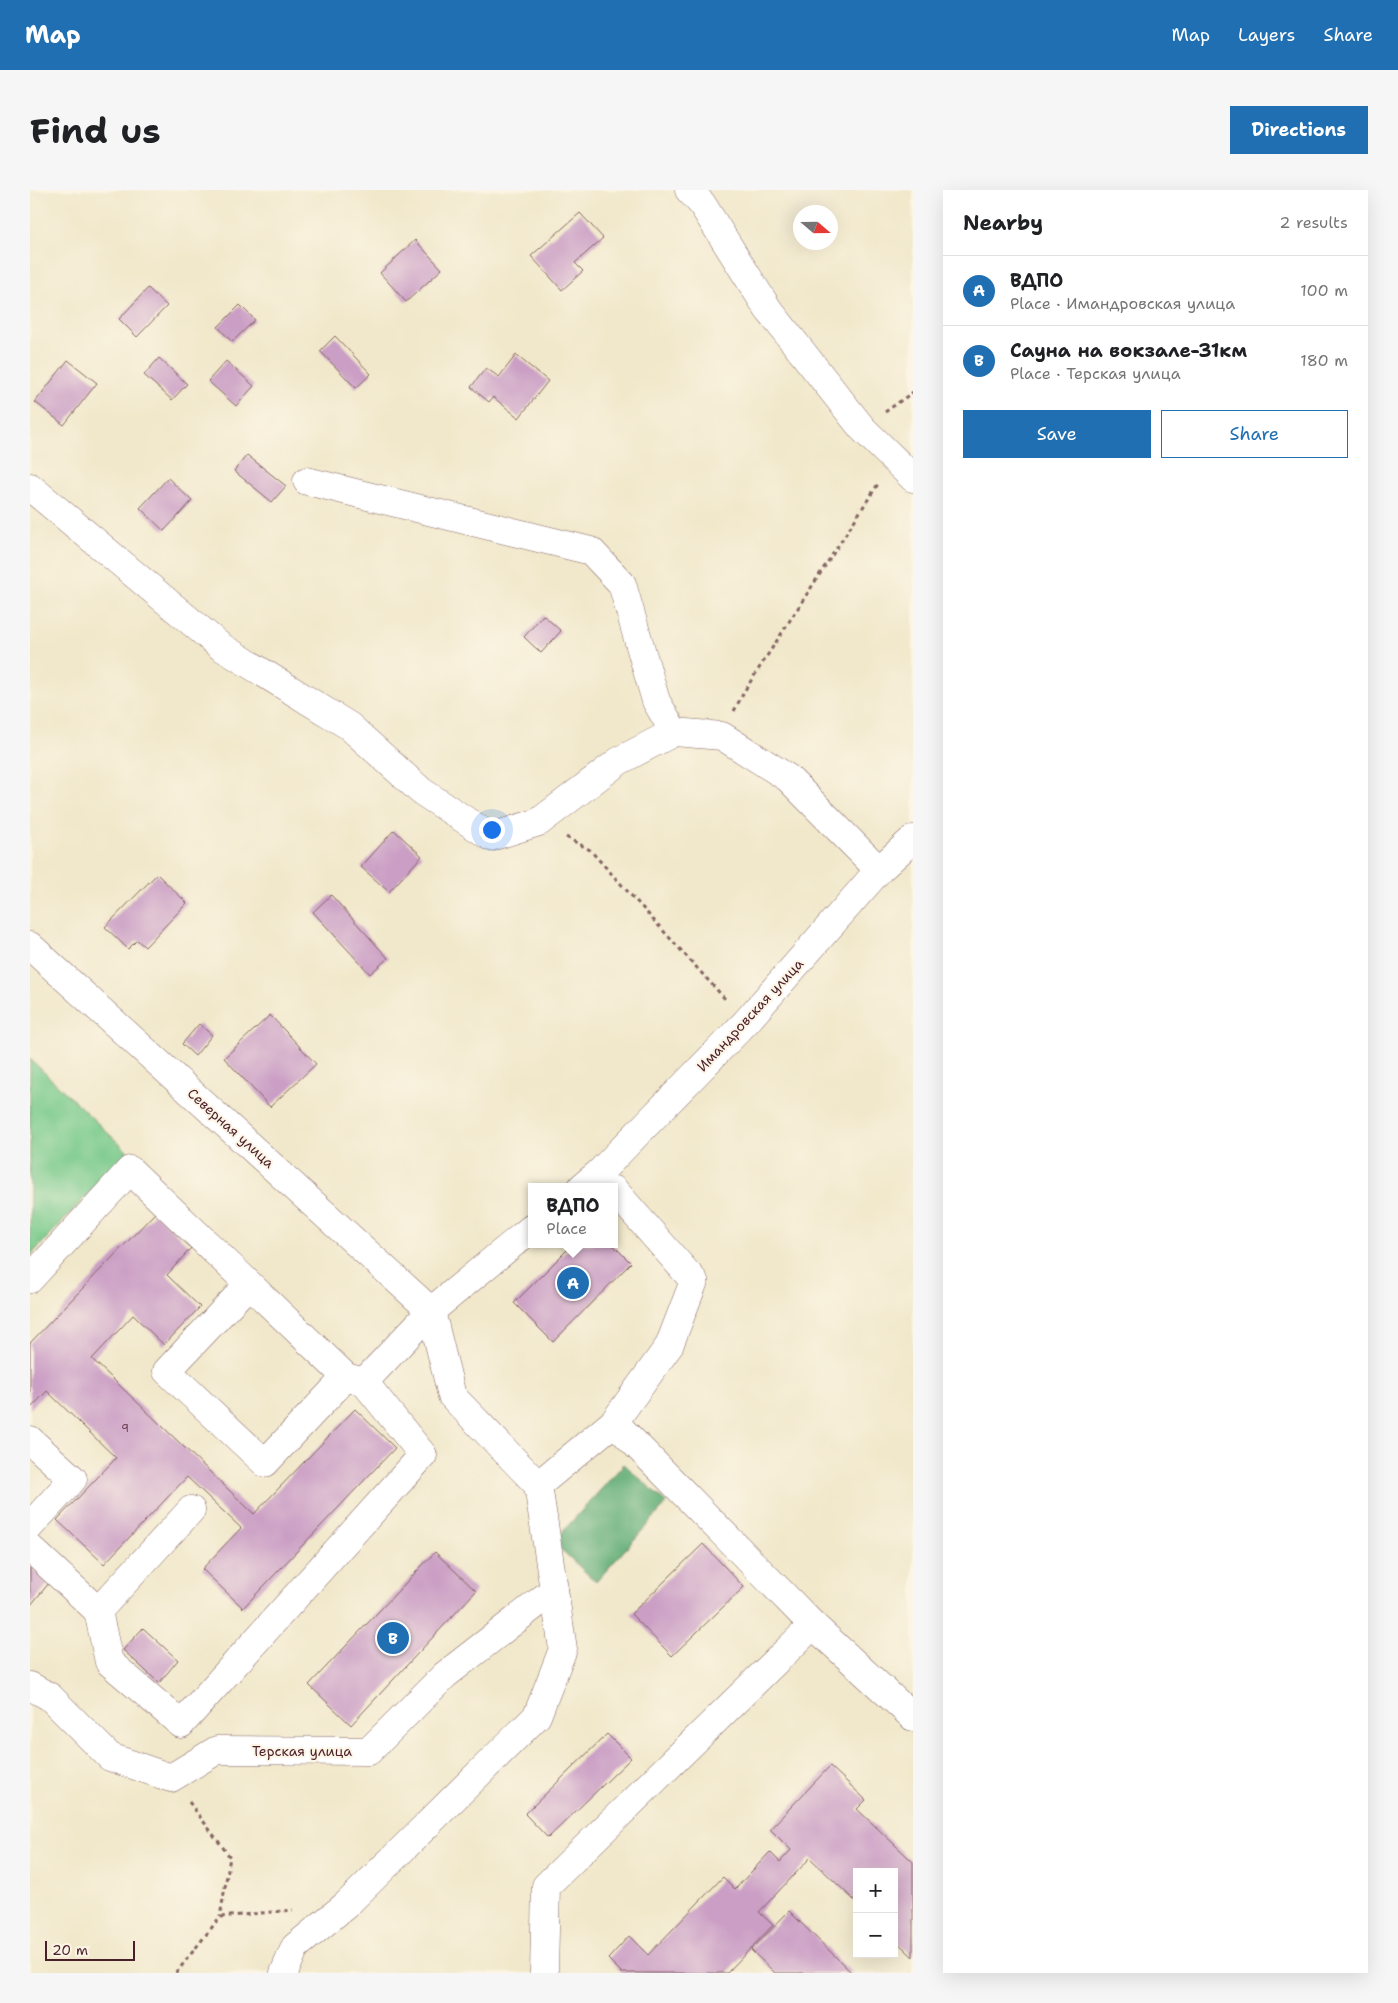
<!DOCTYPE html>
<html lang="en">
<head>
<meta charset="utf-8">
<style>
	:root { --surface:#fff; --page:#f6f6f6; --text:#202124; --muted:#757577; --line:#e0e0e0; --accent:#1f6fb2 }
	body { margin:0; font-family:"Shantell Sans",sans-serif; background:var(--page); color:var(--text) }
	.controls { position:absolute; right:15px; bottom:15px; display:grid; overflow:hidden; border-radius:0px; box-shadow:0 5px 20px #0002 }
	.controls button { width:45px; height:45px; display:grid; place-items:center; padding:0; border:0; border-bottom:1px solid var(--line); background:var(--surface); color:var(--text); font:25px sans-serif }
	.compass { position:absolute; left:763px; top:15px; width:45px; height:45px; border-radius:50%; background:var(--surface); box-shadow:0 5px 20px #0002; rotate:110deg }
	.scale { position:absolute; left:15px; bottom:12px; width:90px; box-sizing:border-box; padding-left:5px; border:2px solid #4a1f2b; border-top:0; font-size:14px; line-height:18px; white-space:nowrap; color:#4a1f2b; -webkit-text-stroke:4px #fcf5e5; paint-order:stroke }
	.you { position:absolute; left:461px; top:639px; width:18px; height:18px; margin:-12px; border:4px solid #fff; border-radius:50%; background:#1a73e8; box-shadow:0 0 0 8px #1a73e833 }
	.badge { display:grid; place-items:center; width:32px; height:32px; border-radius:50%; background:var(--accent); color:#fff; font-size:16px; font-weight:700 }
	.pin { position:absolute; translate:-50% -50%; border:2px solid #fff; box-shadow:0 1px 5px #0006 }
	.popup { position:absolute; left:498px; top:993px; width:90px; height:65px; box-sizing:border-box; display:grid; place-content:center; border-radius:0px; background:var(--surface); filter:drop-shadow(0 1px 4px #0005); font-size:16px; white-space:nowrap; color:var(--muted) }
	.popup b { font-size:19px; color:var(--text) }
	.popup::after { content:''; position:absolute; left:50%; top:100%; margin-left:-10px; border:10px solid transparent; border-top-color:var(--surface) }
	.list { margin:0; padding:0; list-style:none }
	h2 { display:flex; justify-content:space-between; align-items:center; height:65px; margin:0; padding:0 20px; font-size:21px }
	h2 small { font-size:16px; font-weight:400; color:var(--muted) }
	.list li { display:grid; grid-template-columns:32px 1fr auto; gap:15px; align-items:center; box-sizing:border-box; height:70px; padding:0 20px; border-top:1px solid var(--line) }
	.list b { display:block; font-size:19px; white-space:nowrap }
	.list p { margin:0; font-size:16px; white-space:nowrap; color:var(--muted) }
	.list em { font-size:16px; font-style:normal; color:var(--muted) }
	.actions { display:flex; gap:10px; padding:15px 20px }
	.actions a { flex:1; padding:11px 0; border:1px solid var(--accent); border-radius:0px; text-align:center; font-size:18px; color:var(--accent) }
	.actions .main { background:var(--accent); color:#fff }
	.map { position:relative; flex:none; width:883px; height:1783px; overflow:hidden; border-radius:0px }
	header { display:flex; align-items:center; gap:30px; box-sizing:border-box; height:70px; padding:0 25px; background:var(--accent); color:#fff }
	header strong { font-size:24px }
	nav { display:flex; gap:28px; margin-inline-start:auto; font-size:18px }
	.intro { display:flex; align-items:center; justify-content:space-between; box-sizing:border-box; height:120px; padding:0 30px }
	h1 { margin:0; font-size:35px }
	.button { padding:12px 22px; border-radius:0px; background:var(--accent); color:#fff; font-size:18px; font-weight:700 }
	main { display:flex; gap:30px; padding:0 30px }
	aside { flex:1; background:var(--surface); border-radius:0px; box-shadow:0 5px 20px #0002 }
	.map>svg:first-child { display:block }
	.green { fill:#77c98a; stroke:#60745a }
	.forest { fill:#61ad76; stroke:#566650 }
	.building { fill:#ca9ec5 }
	.lines { fill:none; stroke-linecap:round; stroke-linejoin:round }
	.minor-casing { stroke:#846563; stroke-width:29 }
	.path { stroke:#846563; stroke-width:3; stroke-dasharray:4 4; stroke-linecap:butt }
	.minor { stroke:#fff; stroke-width:28 }
	.labels { text-anchor:middle; stroke-width:4; stroke-linejoin:round; paint-order:stroke }
	.number-label { font-size:11px; fill:#6a3f52 }
	.street-label { font-size:14px; fill:#4a1f2b; stroke:#fcf5e5 }
</style>
</head>
<body>
<header>
<strong>Map</strong>
<nav><a>Map</a><a>Layers</a><a>Share</a></nav>
</header>
<div class="intro"><h1>Find us</h1><a class="button">Directions</a></div>
<main>
<div class="map">
<svg width="883" height="1783" viewBox="0 0 883 1783">
	<rect width="100%" height="100%" fill="#fcf5e5"/>
	<filter id="ink" filterUnits="userSpaceOnUse"><feTurbulence type="fractalNoise" baseFrequency=".02" numOctaves="2"/><feDisplacementMap in="SourceGraphic" scale="10" xChannelSelector="R" yChannelSelector="G"/><feConvolveMatrix kernelMatrix="1 2 1 2 8 2 1 2 1" color-interpolation-filters="sRGB"/></filter>
	<filter id="wash" filterUnits="userSpaceOnUse"><feTurbulence type="fractalNoise" baseFrequency=".0096" numOctaves="4" result="noise"/><feDisplacementMap in="SourceGraphic" scale="20" xChannelSelector="R" yChannelSelector="G"/><feGaussianBlur stdDeviation="1.12" result="paint"/><feColorMatrix in="noise" values="0 0 0 0 0 0 0 0 0 0 0 0 0 0 0 0 0 1.4 0 .05"/><feComposite in="paint" operator="in"/></filter>
	<g filter="url(#wash)">
		<rect width="100%" height="100%" fill="#f1e8cb"/>
		<polygon class="green" points="0,869 98,962 0,1066"/>
		<polygon class="forest" points="594,1274 637,1313 566,1392 523,1352"/>
		<g id="blocks">
			<g class="building">
				<polygon points="550,23 573,48 545,73 553,81 532,100 501,66"/>
				<polygon points="385,50 412,79 376,112 350,83"/>
				<polygon points="118,98 137,116 107,147 89,129"/>
				<polygon points="210,115 225,130 202,152 188,137"/>
				<polygon points="305,146 341,184 326,198 290,161"/>
				<polygon points="486,165 518,191 489,228 463,207 459,212 441,197 456,178 469,187"/>
				<polygon points="129,168 157,194 142,210 114,185"/>
				<polygon points="38,170 67,193 34,235 5,212"/>
				<polygon points="196,171 224,196 206,216 178,191"/>
				<polygon points="217,265 256,296 242,312 204,281"/>
				<polygon points="138,288 162,311 134,341 110,318"/>
				<polygon points="513,425 531,441 511,463 494,447"/>
				<polygon points="364,640 392,666 359,702 331,677"/>
				<polygon points="127,684 157,713 115,757 107,750 98,759 75,737"/>
				<polygon points="301,705 358,768 340,784 283,722"/>
				<polygon points="240,825 286,874 240,917 194,868"/>
				<polygon points="169,834 182,845 165,866 152,854"/>
				<polygon points="125,1023 161,1058 137,1085 170,1117 134,1155 103,1125 62,1169 224,1324 325,1219 365,1258 213,1418 172,1379 211,1338 157,1287 74,1374 27,1330 86,1268 17,1201 0,1219 0,1153"/>
				<polygon points="543,1054 582,1054 601,1073 523,1152 484,1113"/>
				<polygon points="673,1354 714,1397 642,1466 601,1424"/>
				<polygon points="405,1362 446,1401 321,1535 279,1495"/>
				<polygon points="0,1377 19,1393 0,1416"/>
				<polygon points="113,1438 148,1470 129,1493 93,1460"/>
				<polygon points="577,1544 601,1568 518,1648 495,1624"/>
				<polygon points="800,1576 836,1610 827,1619 883,1672 883,1767 864,1749 864,1682 827,1682 827,1713 780,1668 729,1722 743,1735 697,1783 590,1783 591,1782 578,1769 599,1746 618,1765 693,1687 705,1699 740,1662 750,1672 761,1660 740,1639"/>
				<polygon points="759,1721 822,1783 745,1783 721,1760"/>
			</g>
		</g>
	</g>
	<g filter="url(#ink)">
		<use href="#blocks" fill-opacity="0" stroke="#846563" stroke-width="1"/>
		<g class="lines">
			<defs>
				<g id="minor">
					<polyline points="659,0 672,14 738,119 832,238 883,288"/>
					<polyline points="277,291 561,361 592,394 626,511 644,542"/>
					<polyline points="0,297 190,456 319,536 391,601 461,647 509,632 589,571 644,542 692,546 758,588 849,680"/>
					<polyline points="0,756 401,1121"/>
					<polyline points="552,997 569,983 716,832 849,680 883,649"/>
					<polyline points="0,1089 100,980 316,1187 334,1192 401,1121 502,1038"/>
					<polyline points="219,1094 137,1181 235,1273 316,1187"/>
					<polyline points="401,1121 422,1206 508,1295 584,1232 639,1156 664,1091 584,1000"/>
					<polyline points="584,1232 783,1435 883,1527"/>
					<polyline points="0,1250 43,1289 0,1336"/>
					<polyline points="0,1358 68,1421 161,1320"/>
					<polyline points="68,1421 79,1472 151,1534 393,1265 334,1192"/>
					<polyline points="0,1496 20,1507 80,1567 141,1588 187,1560 339,1561 415,1485 524,1400"/>
					<polyline points="254,1783 265,1757 316,1715 507,1526 533,1459 508,1295"/>
					<polyline points="514,1783 516,1696 783,1435"/>
				</g>
			</defs>
			<use href="#minor" class="minor-casing"/>
			<g class="path">
				<polyline points="855,222 883,202"/>
				<polyline points="704,521 715,500 848,294"/>
				<polyline points="536,647 560,660 697,811"/>
				<polyline points="159,1612 200,1667 190,1727"/>
				<polyline points="146,1783 190,1727 263,1720"/>
			</g>
			<use href="#minor" class="minor"/>
		</g>
	</g>
	<g class="labels">
		<g class="number-label">
			<text x="95" y="1242">9</text>
		</g>
		<g class="street-label">
			<text transform="translate(720 825) rotate(-47)" y="5">Имандровская улица</text>
			<text transform="translate(201 938) rotate(42)" y="5">Северная улица</text>
			<text x="272" y="1566">Терская улица</text>
		</g>
	</g>
</svg>
<div class="controls">
<button>+</button>
<button>−</button>
</div>
<svg class="compass" viewBox="-18 -18 36 36"><path d="M0-13l5 13h-10z" fill="#e53935"/><path d="M0 13l5-13h-10z" fill="#757577"/></svg>
<div class="scale">20 m</div>
<div class="you"></div>
<div class="pin badge" style="left:543px;top:1093px">A</div>
<div class="popup"><b>ВДПО</b>Place</div>
<div class="pin badge" style="left:363px;top:1448px">B</div>
</div>
<aside>
<h2>Nearby<small>2 results</small></h2>
<ul class="list">
<li><span class="badge">A</span><div><b>ВДПО</b><p>Place · Имандровская улица</p></div><em>100 m</em></li>
<li><span class="badge">B</span><div><b>Сауна на вокзале-31км</b><p>Place · Терская улица</p></div><em>180 m</em></li>
</ul>
<div class="actions"><a class="main">Save</a><a>Share</a></div>
</aside>
</main>
</body>
</html>
